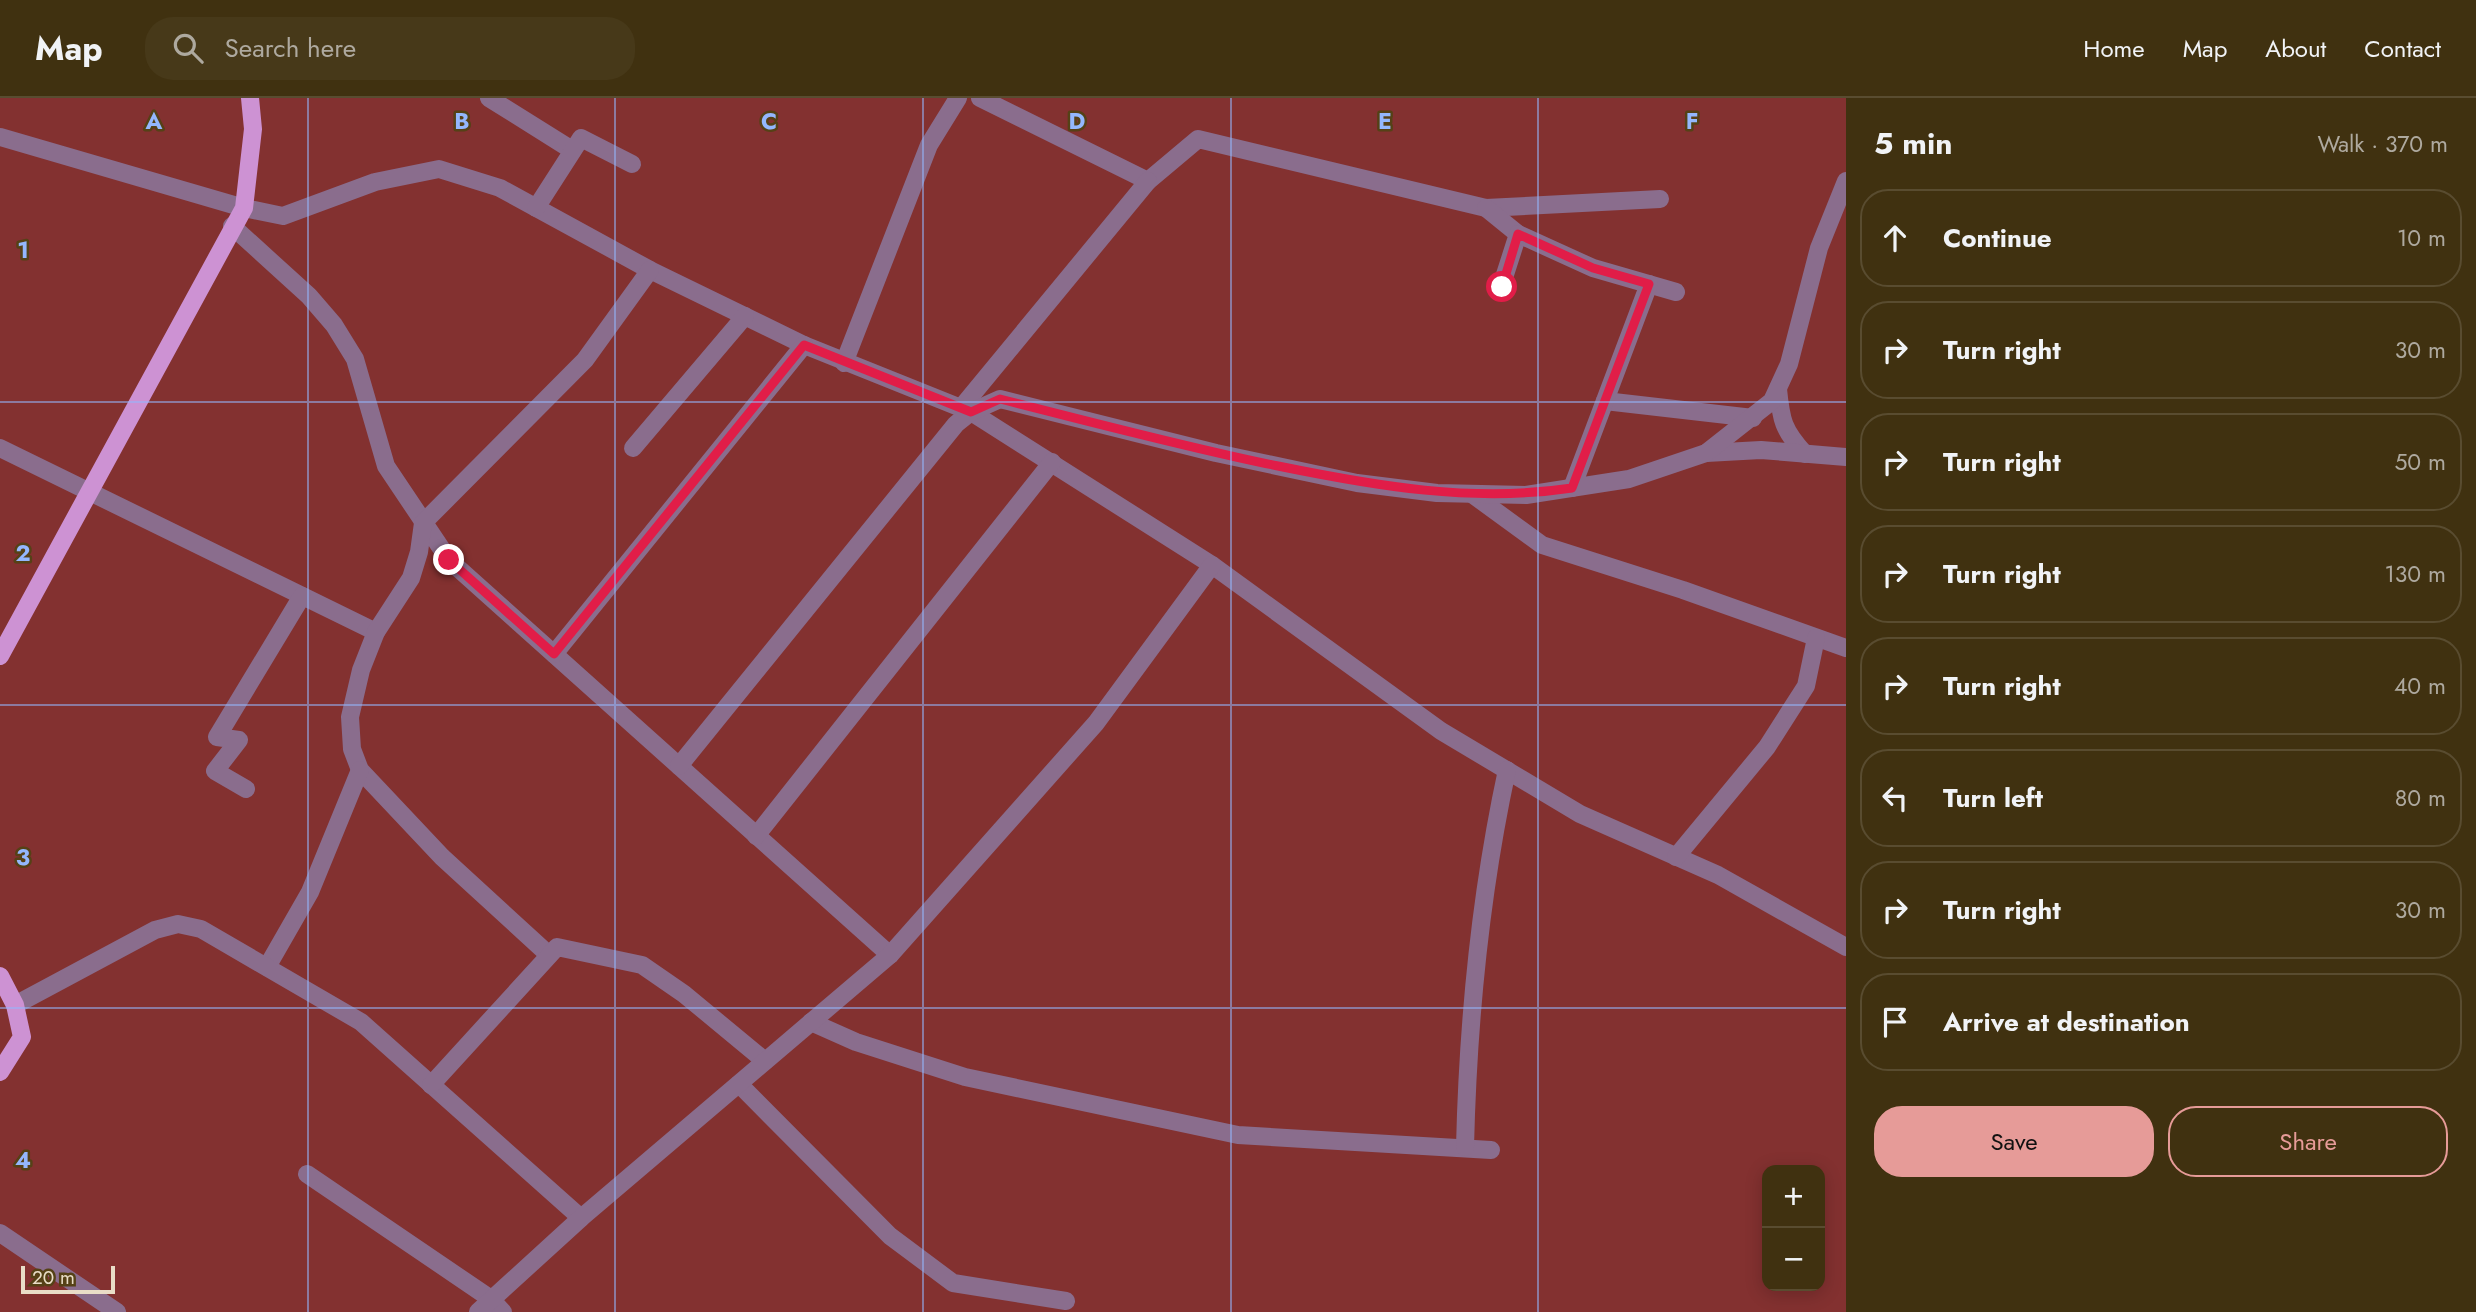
<!DOCTYPE html>
<html lang="en">
<head>
<meta charset="utf-8">
<style>
	:root { --surface:#403110; --page:#473919; --text:#f1f3f6; --muted:#aea99f; --line:#594c30; --accent:#e69b98 }
	body { margin:0; font-family:Jost,sans-serif; background:var(--page); color:var(--text) }
	.controls { position:absolute; right:21px; bottom:21px; display:grid; overflow:hidden; border-radius:14px; box-shadow:0 4px 18px #0003 }
	.controls button { width:63px; height:63px; display:grid; place-items:center; padding:0; border:0; border-bottom:2px solid var(--line); background:var(--surface); color:var(--text); font:35px sans-serif }
	.scale { position:absolute; left:21px; bottom:18px; width:94px; box-sizing:border-box; padding-left:7px; border:4px solid #e9ddc7; border-top:0; font-size:19px; line-height:24px; white-space:nowrap; color:#e9ddc7; -webkit-text-stroke:5px #554116; paint-order:stroke }
	.stop { position:absolute; width:21px; height:21px; margin:-16px; border:5px solid #e11d48; border-radius:50%; background:#fff }
	.stop.end { background:#e11d48; border-color:#fff; box-shadow:0 2px 7px #0008 }
	.list { margin:0; padding:0; list-style:none }
	h2 { display:flex; justify-content:space-between; align-items:center; height:91px; margin:0; padding:0 28px; font-size:30px }
	h2 small { font-size:23px; font-weight:400; color:var(--muted) }
	.list li { display:grid; grid-template-columns:46px 1fr auto; gap:21px; align-items:center; box-sizing:border-box; height:98px; margin:0 14px 14px; padding:0 14px; border:2px solid var(--line); border-radius:28px }
	.list b { display:block; font-size:26px; white-space:nowrap }
	.list em { font-size:23px; font-style:normal; color:var(--muted) }
	.actions { display:flex; gap:14px; padding:21px 28px }
	.actions a { flex:1; padding:16px 0; border:2px solid var(--accent); border-radius:28px; text-align:center; font-size:24px; color:var(--accent) }
	.actions .main { background:var(--accent); color:#111 }
	.icon { flex:none; width:38px; height:38px; fill:none; stroke:currentColor; stroke-width:2; stroke-linecap:round; stroke-linejoin:round }
	.map { position:relative; flex:none; width:1846px; height:1214px; overflow:hidden }
	header { display:flex; align-items:center; gap:42px; box-sizing:border-box; height:98px; padding:0 35px; background:var(--surface); border-bottom:2px solid var(--line) }
	header strong { font-size:33px }
	nav { display:flex; gap:38px; margin-inline-start:auto; font-size:24px }
	.search { width:490px; height:63px; background:var(--page); display:flex; align-items:center; gap:18px; box-sizing:border-box; padding:0 24px; border-radius:28px; color:var(--muted); font-size:26px }
	main { display:flex }
	aside { flex:1; background:var(--surface) }
	.map>svg:first-child { display:block }
	.green { fill:#833130; fill-rule:evenodd }
	.lines { fill:none; stroke-linecap:round; stroke-linejoin:round }
	.minor { stroke:#8a6d8d; stroke-width:18 }
	.major { stroke:#cd92d3; stroke-width:18 }
	.route { stroke:#e11d48; stroke-width:9 }
	.grid { fill:none; stroke:#94b7fd; stroke-width:2; stroke-opacity:0.55 }
	.grid-label { font-size:23px; text-anchor:middle; font-weight:bold; fill:#94b7fd; stroke:#554116; stroke-width:5; stroke-linejoin:round; paint-order:stroke }
</style>
</head>
<body>
<header>
<strong>Map</strong>
<div class="search"><svg class="icon" aria-label="search" viewBox="0 0 24 24"><circle cx="10" cy="10" r="6"/><path d="M15 15l6 6"/></svg>Search here</div>
<nav><a>Home</a><a>Map</a><a>About</a><a>Contact</a></nav>
</header>
<main>
<div class="map">
<svg width="1846" height="1214" viewBox="0 0 1846 1214">
	<rect width="100%" height="100%" fill="#554116"/>
	<path class="green" d="M 0,0 L 1846,0 L 1846,1214 L 0,1214 ZM 1767,1072 L 1820,1072 L 1820,1188 L 1767,1188 Z"/>
	<g class="lines">
		<g class="minor">
			<polyline points="489,0 572,52"/>
			<polyline points="980,0 1148,83 1198,41 1486,110 1660,101"/>
			<polyline points="0,39 244,110 283,118 375,84 439,71 500,90 650,172 804,247 971,314 1212,467 1441,633 1580,716 1718,777 1846,849"/>
			<polyline points="536,110 581,40 632,66"/>
			<polyline points="1486,110 1518,136 1501,189"/>
			<polyline points="232,128 309,198 334,227 355,261 386,368 449,462 890,857"/>
			<polyline points="1518,136 1593,170 1676,194"/>
			<polyline points="844,265 929,47 958,0"/>
			<path d="M 1778,291 C 1781,322 1783,332 1805,356"/>
			<polyline points="1605,303 1753,320"/>
			<polyline points="961,310 1148,83"/>
			<polyline points="0,350 376,534"/>
			<polyline points="633,350 745,218"/>
			<polyline points="1706,355 1761,352 1846,359"/>
			<polyline points="1572,390 1649,186"/>
			<polyline points="1472,396 1542,447 1683,492 1846,550"/>
			<polyline points="554,556 804,247"/>
			<polyline points="679,668 956,326 971,314 1000,301 1216,355 1357,385 1437,395 1526,397 1629,381 1706,355 1772,303 1789,266 1819,150 1846,83"/>
			<polyline points="246,691 215,673 239,642 217,639 302,498"/>
			<polyline points="756,738 1052,364"/>
			<polyline points="1676,759 1767,649 1806,588 1816,540"/>
			<polyline points="549,857 442,759 360,672 352,651 350,619 361,572 376,534 411,480 419,454 423,425 585,262 650,172"/>
			<polyline points="267,869 310,794 360,672"/>
			<polyline points="15,907 155,832 178,826 201,831 361,924 581,1120"/>
			<polyline points="811,924 856,944 965,979 1238,1037 1491,1052"/>
			<polyline points="739,986 890,1138 953,1185 1066,1203"/>
			<polyline points="431,987 557,849 642,867 684,896 765,963"/>
			<path d="M 1465,1049 C 1468,922 1480,797 1507,672"/>
			<polyline points="307,1076 491,1201 503,1214"/>
			<polyline points="0,1135 117,1214"/>
			<polyline points="478,1214 581,1120 890,857 1096,625 1212,467"/>
		</g>
		<g class="major">
			<polyline points="0,558 244,110 253,31 250,0"/>
			<polyline points="0,878 15,907 22,939 0,974"/>
		</g>
	</g>
	<g class="lines">
		<path class="route" d="M 449,462 L 554,556 L 804,247 L 971,314 L 1000,301 C 1092,324 1185,349 1278,368 C 1376,388 1473,405 1572,390 L 1649,186 L 1593,170 L 1518,136 L 1502,189"/>
	</g>
	<path class="grid" d="M 308,0 L 308,1214M 615,0 L 615,1214M 923,0 L 923,1214M 1231,0 L 1231,1214M 1538,0 L 1538,1214M 0,304 L 1846,304M 0,607 L 1846,607M 0,910 L 1846,910"/>
	<g class="grid-label">
		<text x="154" y="31">A</text>
		<text x="462" y="31">B</text>
		<text x="769" y="31">C</text>
		<text x="1077" y="31">D</text>
		<text x="1385" y="31">E</text>
		<text x="1692" y="31">F</text>
		<text x="23" y="160">1</text>
		<text x="23" y="463">2</text>
		<text x="23" y="767">3</text>
		<text x="23" y="1070">4</text>
	</g>
</svg>
<div class="controls">
<button>+</button>
<button>−</button>
</div>
<div class="scale">20 m</div>
<div class="stop" style="left:1502px;top:189px"></div>
<div class="stop end" style="left:449px;top:462px"></div>
</div>
<aside>
<h2>5 min<small>Walk · 370 m</small></h2>
<ul class="list">
<li><svg class="icon" aria-label="ahead" viewBox="0 0 24 24"><path d="M12 20V5M6 11l6-6 6 6"/></svg><div><b>Continue</b></div><em>10 m</em></li>
<li><svg class="icon" aria-label="right" viewBox="0 0 24 24"><path d="M7 20v-9h11M14 6l5 5-5 5"/></svg><div><b>Turn right</b></div><em>30 m</em></li>
<li><svg class="icon" aria-label="right" viewBox="0 0 24 24"><path d="M7 20v-9h11M14 6l5 5-5 5"/></svg><div><b>Turn right</b></div><em>50 m</em></li>
<li><svg class="icon" aria-label="right" viewBox="0 0 24 24"><path d="M7 20v-9h11M14 6l5 5-5 5"/></svg><div><b>Turn right</b></div><em>130 m</em></li>
<li><svg class="icon" aria-label="right" viewBox="0 0 24 24"><path d="M7 20v-9h11M14 6l5 5-5 5"/></svg><div><b>Turn right</b></div><em>40 m</em></li>
<li><svg class="icon" aria-label="left" viewBox="0 0 24 24"><path d="M17 20v-9H6M10 6l-5 5 5 5"/></svg><div><b>Turn left</b></div><em>80 m</em></li>
<li><svg class="icon" aria-label="right" viewBox="0 0 24 24"><path d="M7 20v-9h11M14 6l5 5-5 5"/></svg><div><b>Turn right</b></div><em>30 m</em></li>
<li><svg class="icon" aria-label="arrive" viewBox="0 0 24 24"><path d="M6 21V4h12l-3 4 3 4H6"/></svg><div><b>Arrive at destination</b></div></li>
</ul>
<div class="actions"><a class="main">Save</a><a>Share</a></div>
</aside>
</main>
</body>
</html>
